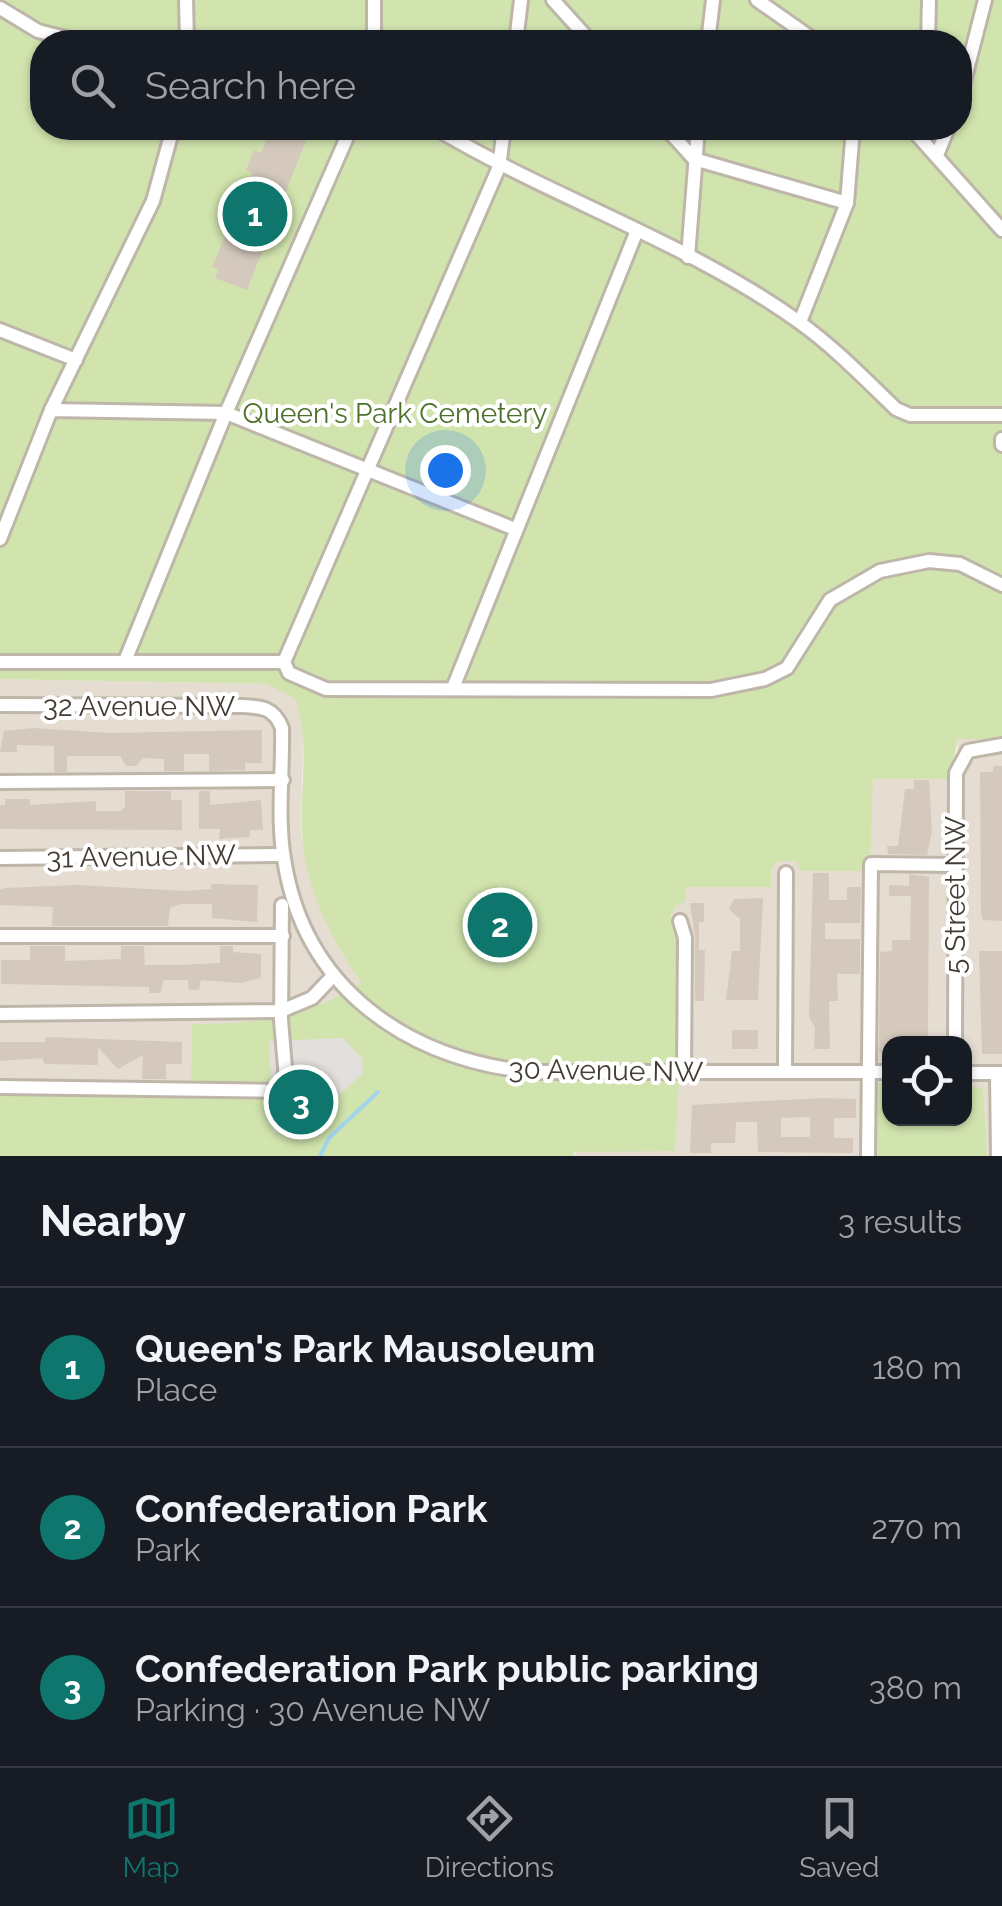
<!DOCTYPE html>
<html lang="en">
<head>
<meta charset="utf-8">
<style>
	:root { --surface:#171b24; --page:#20242c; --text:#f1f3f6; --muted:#9ea1a6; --line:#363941; --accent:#0f766e }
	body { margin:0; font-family:Raleway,sans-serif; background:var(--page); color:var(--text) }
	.controls { position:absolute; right:30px; bottom:30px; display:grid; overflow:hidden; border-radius:20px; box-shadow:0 2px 8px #0004 }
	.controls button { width:90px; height:90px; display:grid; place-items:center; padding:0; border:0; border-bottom:2px solid var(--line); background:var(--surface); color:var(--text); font:50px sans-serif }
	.you { position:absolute; left:445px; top:470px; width:35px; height:35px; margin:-25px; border:8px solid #fff; border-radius:50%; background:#1a73e8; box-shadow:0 0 0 15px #1a73e833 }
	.badge { display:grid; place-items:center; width:65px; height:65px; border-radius:50%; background:var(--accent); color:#fff; font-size:32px; font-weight:700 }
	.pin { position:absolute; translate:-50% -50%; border:5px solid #fff; box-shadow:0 2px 10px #0006 }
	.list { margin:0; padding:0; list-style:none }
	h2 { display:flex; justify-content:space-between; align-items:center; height:130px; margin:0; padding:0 40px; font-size:42px }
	h2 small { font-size:32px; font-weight:400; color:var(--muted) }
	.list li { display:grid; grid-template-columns:65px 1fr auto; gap:30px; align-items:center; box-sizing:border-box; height:160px; padding:0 40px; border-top:2px solid var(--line) }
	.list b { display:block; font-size:38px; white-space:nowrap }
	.list p { margin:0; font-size:32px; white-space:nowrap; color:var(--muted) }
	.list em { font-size:32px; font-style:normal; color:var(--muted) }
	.icon { flex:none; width:55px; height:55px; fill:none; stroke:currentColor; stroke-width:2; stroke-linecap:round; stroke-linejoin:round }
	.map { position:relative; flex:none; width:1002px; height:1156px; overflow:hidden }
	.search { position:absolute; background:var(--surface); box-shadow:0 2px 8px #0004; left:30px; right:30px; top:30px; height:110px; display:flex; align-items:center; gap:25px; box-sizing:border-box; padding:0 35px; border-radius:40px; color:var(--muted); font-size:38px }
	.sheet { height:610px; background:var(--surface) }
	nav { display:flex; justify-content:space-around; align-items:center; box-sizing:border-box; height:140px; border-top:2px solid var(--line); background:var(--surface); font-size:28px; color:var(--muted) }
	nav a { display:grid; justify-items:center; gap:5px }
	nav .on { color:var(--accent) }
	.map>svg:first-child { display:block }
	.residential { fill:#e5ddd2; fill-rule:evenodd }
	.green { fill:#d1e4ae; fill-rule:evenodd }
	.parking { fill:#e2dfdc }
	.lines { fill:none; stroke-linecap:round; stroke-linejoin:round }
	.stream { stroke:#a2d5ec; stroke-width:4 }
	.building { fill:#d5c9bd; fill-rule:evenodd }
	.minor-casing { stroke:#bfb6aa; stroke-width:18 }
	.minor { stroke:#fff; stroke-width:12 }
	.labels { text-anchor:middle; stroke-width:8; stroke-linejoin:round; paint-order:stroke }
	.park-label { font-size:28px; fill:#4c712b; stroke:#fff }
	.street-label { font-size:28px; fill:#433c34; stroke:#fff }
</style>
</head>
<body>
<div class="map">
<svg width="1002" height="1156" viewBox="0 0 1002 1156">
	<rect width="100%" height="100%" fill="#f1ece4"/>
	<g class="residential">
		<polygon points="0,679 268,684 295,699 303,720 301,835 331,932 363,984 336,999 259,1024 193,1024 192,1095 0,1094"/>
		<path d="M 958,739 L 1002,739 L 1002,1156 L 574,1156 L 680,949 L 670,919 L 686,887 L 770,887 L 771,870 L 778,861 L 796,861 L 873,779 L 948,779 L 958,752 ZM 890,1044 L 964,1044 L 964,1118 L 890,1118 Z"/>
	</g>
	<g class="green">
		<path d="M 0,0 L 1002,0 L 1002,739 L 958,739 L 949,779 L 873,779 L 870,871 L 801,871 L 796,861 L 778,861 L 771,870 L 771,887 L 686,887 L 686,901 L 676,906 L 670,919 L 680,949 L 680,1064 L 675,1151 L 574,1152 L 574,1156 L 0,1156 L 0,1094 L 191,1095 L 192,1024 C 258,1024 304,1018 362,983 C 332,941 303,885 302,831 C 300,788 310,740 295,699 L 267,684 L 0,679 ZM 42,42 L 960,42 L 960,128 L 42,128 Z"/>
		<polygon points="874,1084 889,1084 890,1118 964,1118 965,1084 983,1089 987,1156 874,1156"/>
	</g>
	<polygon class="parking" points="343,1038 362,1058 363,1073 299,1131 273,1132 269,1041"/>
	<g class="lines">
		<polyline class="stream" points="320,1156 329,1138 378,1092"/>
	</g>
	<g class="building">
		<polygon points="271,128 311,128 247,290 215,278 218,269 212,267 252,173 246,170 254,150 261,153"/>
		<polygon points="33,728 111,733 262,730 262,763 245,763 245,770 209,771 209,754 184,754 184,771 164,771 164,759 143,758 136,766 126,766 120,756 67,756 67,772 54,772 54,746 17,745 17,752 0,752 4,731"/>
		<polygon points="993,766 1002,766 1002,921 983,920 981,913 980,772 993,772"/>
		<polygon points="914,780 929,780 932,831 927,855 888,854 887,846 898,846 905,789 914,789"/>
		<polygon points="125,791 171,791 171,800 182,800 182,830 0,829 0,805 5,805 5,799 30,799 30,805 96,801 96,811 120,811 125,807"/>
		<polygon points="199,791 210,791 210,805 261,800 263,830 250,830 250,837 219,839 220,829 199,829"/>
		<polygon points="813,873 829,873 829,900 847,900 847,887 861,887 860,923 825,923 825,939 860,939 860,974 837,974 838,1001 829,1001 830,1049 814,1049 815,1027 809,1017"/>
		<polygon points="909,874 929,877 928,1040 887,1044 887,1053 879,1053 880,952 892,951 892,940 910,940 911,896 889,896 889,885 909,886"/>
		<polygon points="211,884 258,885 257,922 212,918 212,904 181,904 170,908 168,926 52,926 53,907 0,905 0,890 5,888 77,885 185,891 211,889"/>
		<polygon points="763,898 758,1000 726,1000 732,951 740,951 740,919 729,909 734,899"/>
		<polygon points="690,903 704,903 704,922 699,922 699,950 705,950 704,1001 695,1001 695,938"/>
		<polygon points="30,946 65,946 65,961 121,959 121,946 144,946 145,965 178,965 220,963 220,946 233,946 233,952 261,954 261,978 241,983 201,980 199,990 189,990 188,980 164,980 160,993 149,993 149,987 1,984 1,960 30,960"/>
		<polygon points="979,951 1002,951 1002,1054 982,1054"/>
		<rect x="732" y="1030" width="26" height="19"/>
		<polygon points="45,1037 182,1042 182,1064 166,1064 166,1079 142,1079 143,1055 118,1069 98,1047 98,1065 45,1064 42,1058 0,1061 0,1042 45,1042"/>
		<path d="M 821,1098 L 856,1099 L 856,1118 L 834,1118 L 834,1138 L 853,1138 L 853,1153 L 758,1152 L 757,1122 L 736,1122 L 735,1143 L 711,1143 L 711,1153 L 690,1153 L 692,1105 ZM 810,1117 L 810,1137 L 781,1137 L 781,1118 Z"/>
	</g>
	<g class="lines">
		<defs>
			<g id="minor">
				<polyline points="186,0 187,42"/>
				<polyline points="374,0 374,42"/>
				<polyline points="553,0 591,42"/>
				<polyline points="757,0 817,42"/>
				<polyline points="0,8 38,31 81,42"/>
				<polyline points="516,42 521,0"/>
				<polyline points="708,42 713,0"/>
				<polyline points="928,42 929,0"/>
				<polyline points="960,97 985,0"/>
				<polyline points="351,128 226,413 515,529"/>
				<path d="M 435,128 C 552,198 688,242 799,322 C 834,347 866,380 896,409 L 910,415 L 1002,415"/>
				<polyline points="504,128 499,167 284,662 289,673 326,689 711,690 765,679 787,668 830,600 880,571 929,561 960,564 1002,585"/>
				<polyline points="666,128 694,159 847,203"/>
				<polyline points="911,128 1002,230"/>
				<polyline points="937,155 948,128"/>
				<polyline points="688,257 698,128"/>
				<polyline points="800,322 847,203 853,128"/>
				<polyline points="0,330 76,360"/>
				<polyline points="51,410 153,201 173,128"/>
				<polyline points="1002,439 1002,445"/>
				<polyline points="0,539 51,410 226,413"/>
				<polyline points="125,661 226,413"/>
				<polyline points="0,662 284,662"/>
				<polyline points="453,688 636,233"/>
				<path d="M 0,705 L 243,706 C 263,707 274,708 282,728 C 283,771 277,818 284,859 C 304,989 407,1059 531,1072 L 890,1072"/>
				<polyline points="0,782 283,780"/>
				<polyline points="0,858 283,855"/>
				<polyline points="680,921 685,938 684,1072"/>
				<polyline points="0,936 283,936"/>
				<polyline points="0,1014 281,1011 312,998 332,977"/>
				<polyline points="955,1044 956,773 968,751 1002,745"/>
				<polyline points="785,1071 786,873"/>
				<polyline points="964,1073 1002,1073"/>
				<polyline points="997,1073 998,1156"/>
				<polyline points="0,1087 287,1091 281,1020 282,905"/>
				<polyline points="868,1156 871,864 955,865"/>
			</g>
		</defs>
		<use href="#minor" class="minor-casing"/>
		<use href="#minor" class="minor"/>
	</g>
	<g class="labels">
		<g class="park-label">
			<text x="395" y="423">Queen's Park Cemetery</text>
		</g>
		<g class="street-label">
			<text x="139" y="716">32 Avenue NW</text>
			<text transform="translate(141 856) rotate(-1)" y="10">31 Avenue NW</text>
			<text transform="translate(955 895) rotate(-90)" y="10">5 Street NW</text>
			<text transform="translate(606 1070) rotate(1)" y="10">30 Avenue NW</text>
		</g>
	</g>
</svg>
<div class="controls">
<button><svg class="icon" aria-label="locate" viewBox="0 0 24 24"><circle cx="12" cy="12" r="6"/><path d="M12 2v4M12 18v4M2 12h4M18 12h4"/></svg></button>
</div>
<div class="you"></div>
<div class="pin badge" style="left:255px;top:214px">1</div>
<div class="pin badge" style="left:500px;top:925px">2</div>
<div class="pin badge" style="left:301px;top:1102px">3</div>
<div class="search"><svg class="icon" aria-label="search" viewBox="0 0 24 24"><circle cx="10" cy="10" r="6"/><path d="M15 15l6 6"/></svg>Search here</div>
</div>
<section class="sheet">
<h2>Nearby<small>3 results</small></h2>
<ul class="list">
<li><span class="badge">1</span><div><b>Queen's Park Mausoleum</b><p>Place</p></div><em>180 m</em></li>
<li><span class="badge">2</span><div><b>Confederation Park</b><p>Park</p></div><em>270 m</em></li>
<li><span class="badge">3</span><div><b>Confederation Park public parking</b><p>Parking · 30 Avenue NW</p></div><em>380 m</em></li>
</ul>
</section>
<nav>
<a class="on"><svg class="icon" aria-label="map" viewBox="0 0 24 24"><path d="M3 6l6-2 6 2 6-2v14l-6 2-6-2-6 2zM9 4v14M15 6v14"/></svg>Map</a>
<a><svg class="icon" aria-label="directions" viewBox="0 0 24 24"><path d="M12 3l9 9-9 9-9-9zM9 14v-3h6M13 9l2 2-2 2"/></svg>Directions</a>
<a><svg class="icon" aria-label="saved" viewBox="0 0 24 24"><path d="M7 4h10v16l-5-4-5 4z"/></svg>Saved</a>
</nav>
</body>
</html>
